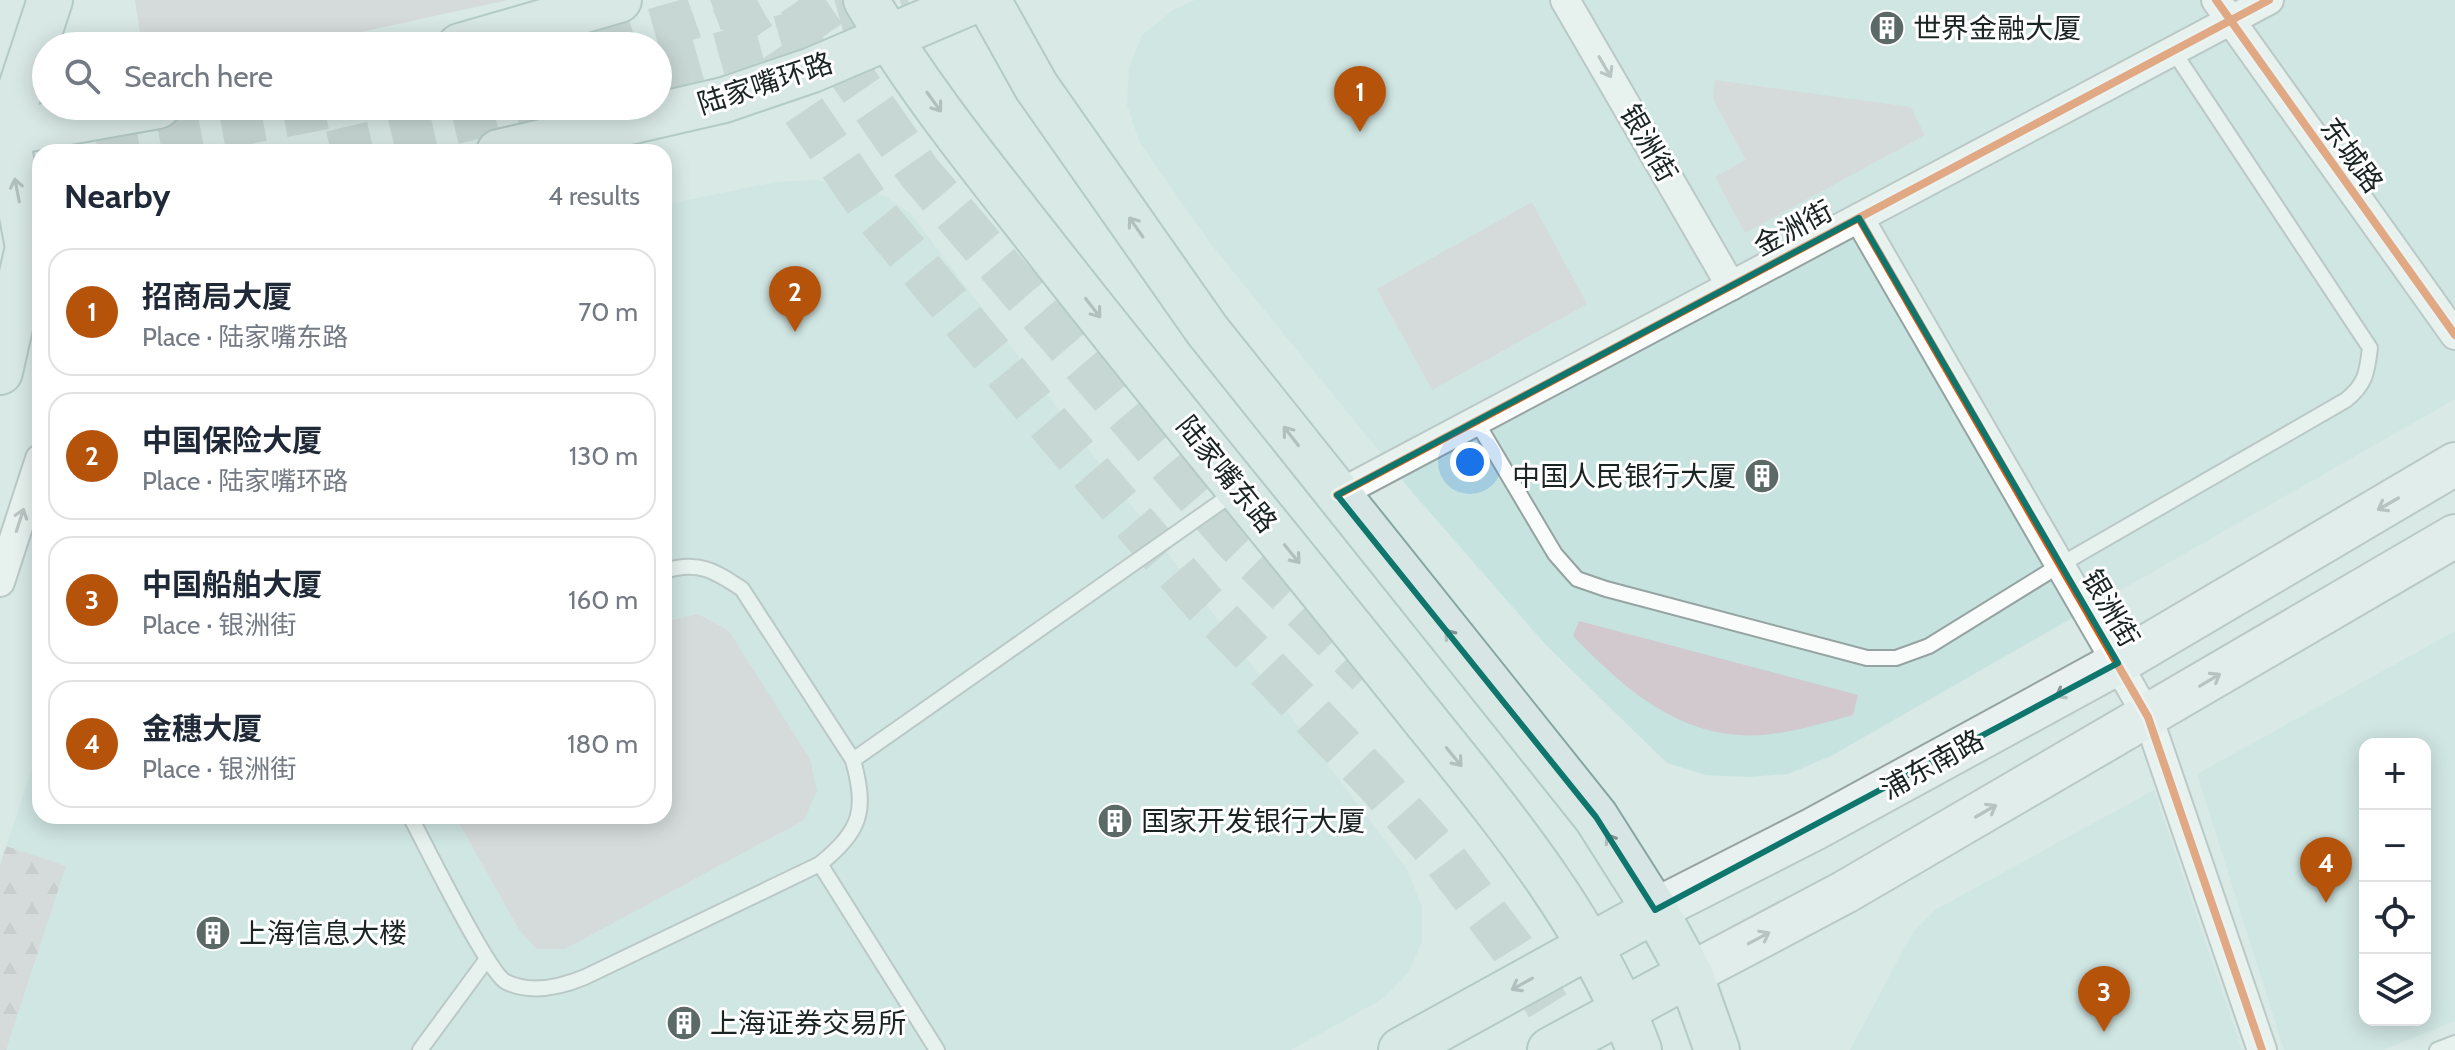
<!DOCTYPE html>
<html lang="en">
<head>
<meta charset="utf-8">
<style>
	:root { --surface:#fff; --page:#f2f2f3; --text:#1f2937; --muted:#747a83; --line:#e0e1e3; --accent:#b45309 }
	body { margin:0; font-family:Cabin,"Noto Sans SC",sans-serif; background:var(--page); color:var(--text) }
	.controls { position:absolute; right:24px; bottom:24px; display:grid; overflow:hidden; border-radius:16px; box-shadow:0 4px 20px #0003 }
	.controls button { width:72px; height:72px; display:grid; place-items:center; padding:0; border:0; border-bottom:2px solid var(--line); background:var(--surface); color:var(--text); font:40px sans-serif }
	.you { position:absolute; left:1470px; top:462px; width:28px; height:28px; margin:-20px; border:6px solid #fff; border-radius:50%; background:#1a73e8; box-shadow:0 0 0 12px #1a73e833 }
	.badge { display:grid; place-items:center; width:52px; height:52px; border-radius:50%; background:var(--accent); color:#fff; font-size:26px; font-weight:700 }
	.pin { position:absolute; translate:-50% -66px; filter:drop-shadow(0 2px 4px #0008) }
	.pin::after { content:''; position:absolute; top:42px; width:28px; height:24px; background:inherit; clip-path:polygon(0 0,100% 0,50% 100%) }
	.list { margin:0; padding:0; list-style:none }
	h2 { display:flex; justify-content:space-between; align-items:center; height:104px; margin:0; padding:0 32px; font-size:34px }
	h2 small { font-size:26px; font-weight:400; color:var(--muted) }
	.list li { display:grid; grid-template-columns:52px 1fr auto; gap:24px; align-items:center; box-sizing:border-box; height:128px; margin:0 16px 16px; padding:0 16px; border:2px solid var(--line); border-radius:24px }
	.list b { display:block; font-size:30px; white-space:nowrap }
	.list p { margin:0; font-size:26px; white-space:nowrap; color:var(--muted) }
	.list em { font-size:26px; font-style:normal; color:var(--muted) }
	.icon { flex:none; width:44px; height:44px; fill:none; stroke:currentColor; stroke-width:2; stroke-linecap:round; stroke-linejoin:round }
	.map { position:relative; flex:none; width:2455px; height:1050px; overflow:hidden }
	.search { position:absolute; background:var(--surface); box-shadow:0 4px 20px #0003; left:32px; top:32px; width:640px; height:88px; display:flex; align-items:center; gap:20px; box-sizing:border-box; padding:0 28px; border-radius:44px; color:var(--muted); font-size:30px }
	.panel { position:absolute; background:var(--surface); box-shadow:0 4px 20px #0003; left:32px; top:144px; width:640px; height:680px; border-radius:24px }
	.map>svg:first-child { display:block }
	.built { fill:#c6e3df; fill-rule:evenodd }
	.green { fill:#d1c9ce }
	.forest { fill:url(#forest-firs) }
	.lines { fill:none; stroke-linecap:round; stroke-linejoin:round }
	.secondary-tunnel { stroke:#b2c2bf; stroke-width:42; stroke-dasharray:42 21; stroke-linecap:butt }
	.primary-tunnel { stroke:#b2c2bf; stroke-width:44; stroke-dasharray:44 22; stroke-linecap:butt }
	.lane-casing { stroke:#95a3a1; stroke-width:18 }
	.street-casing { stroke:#95a3a1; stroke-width:32 }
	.secondary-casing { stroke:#95a3a1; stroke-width:46 }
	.primary-casing { stroke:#86a5a2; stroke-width:48 }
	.lane { stroke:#f9fcfb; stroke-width:14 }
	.street { stroke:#f9fcfb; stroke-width:28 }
	.secondary { stroke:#e8f1f0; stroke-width:42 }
	.primary { stroke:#d7e6e5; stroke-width:44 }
	.cycleway-casing { stroke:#fff; stroke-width:13 }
	.cycleway { stroke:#e8590c; stroke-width:8 }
	.oneway { stroke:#959b9a }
	.oneway2 { stroke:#828f8e }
	.oneway3 { stroke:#8b9594 }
	.marked { fill:none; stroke:#0f766e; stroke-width:6; stroke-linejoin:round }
	.labels { text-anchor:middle; stroke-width:6; stroke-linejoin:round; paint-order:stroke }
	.poi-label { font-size:28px; fill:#1a2523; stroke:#fff; text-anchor:start }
	.street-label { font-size:28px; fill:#1a2523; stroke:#fff }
</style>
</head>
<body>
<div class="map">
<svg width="2455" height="1050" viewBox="0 0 2455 1050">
	<defs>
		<pattern id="forest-firs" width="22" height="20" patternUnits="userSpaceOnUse" patternTransform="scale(2)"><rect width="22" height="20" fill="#d1c9ce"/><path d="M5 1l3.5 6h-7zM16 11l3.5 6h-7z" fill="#b3acb1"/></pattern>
	</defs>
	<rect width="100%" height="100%" fill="#d8e9e6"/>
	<g class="built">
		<polygon points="1195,0 2455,0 2455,399 1831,756 1788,774 1747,777 1706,775 1667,763 1546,645 1413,493 1210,243 1140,143 1127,105 1129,68 1142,35 1173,10"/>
		<polygon points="814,180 854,185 885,196 911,214 1408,871 1422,907 1422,942 1408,973 1384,998 1291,1050 0,1050 0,865 40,744 40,816 664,816 664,205 775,182"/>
		<path d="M 2455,631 L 2455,1021 L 2383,1050 L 2284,1050 L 2197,774 ZM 2365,744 L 2425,744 L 2425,1020 L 2365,1020 Z"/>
		<polygon points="2154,790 2242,1050 1850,1050 1913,932 1935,910"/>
	</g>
	<g class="green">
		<polygon points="135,0 508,0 297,46 159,46 140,33"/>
		<polygon points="1715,80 1911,107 1925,135 1745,233 1715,177 1746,160 1713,99"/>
		<polygon points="1532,202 1587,304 1432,390 1377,289"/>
		<polygon points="698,614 729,631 810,759 817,791 804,820 565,949 537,949 520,931 455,816 664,816 664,622"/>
		<path d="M 1579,621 L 1858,695 L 1853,715 C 1816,725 1776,738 1738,735 C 1669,730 1619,683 1573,636 Z"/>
	</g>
	<polygon class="forest" points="6,846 66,866 6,1050 0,1050 0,865"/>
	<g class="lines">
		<g class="secondary-tunnel">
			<polyline points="593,46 690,19 743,0"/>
			<polyline points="658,71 908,0"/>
			<polyline points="98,152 337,106"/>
			<polyline points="331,152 527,106"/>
		</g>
		<g class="primary-tunnel">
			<polyline points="732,0 748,29 871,209 1038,411 1201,600 1377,783 1446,861 1512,948 1575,1050"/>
			<polyline points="799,0 919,172 1235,540 1368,674"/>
		</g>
		<defs>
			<g id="lane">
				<path d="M 1476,421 L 1555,554 L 1577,579 L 1606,589 L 1867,658 L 1896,658 L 1929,646 L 2060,565 L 2346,400 C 2366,384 2367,372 2370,348 L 2174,52"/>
				<polyline points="853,760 1235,492"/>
				<path d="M 410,816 C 424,842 488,973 506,982 C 531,994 561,987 585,977 L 820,864 C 861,830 867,812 853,760 L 742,589 C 715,571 698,560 664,571"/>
				<polyline points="820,864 937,1050"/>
				<polyline points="420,1050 487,959"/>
				<polyline points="2437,1050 2455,1043"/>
			</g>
			<g id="street">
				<polyline points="1565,0 1731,286"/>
				<polyline points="2216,0 2455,335"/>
				<polyline points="1859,218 2148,717 2262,1050"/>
				<polyline points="1337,495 2269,0"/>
				<polyline points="0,582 40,459"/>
			</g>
			<g id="secondary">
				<polyline points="1655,910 1814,829 2118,663 2455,464"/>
				<polyline points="1690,974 1845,892 2455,536"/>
			</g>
			<g id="primary">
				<path d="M 866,0 C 919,91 987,173 1051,255 C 1166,402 1285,545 1401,690 C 1491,803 1588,913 1639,1050"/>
				<polyline points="988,0 1036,86 1207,330 1596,817 1655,910 1690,974 1717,1050"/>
				<polyline points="460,46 619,0"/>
				<polyline points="6,133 158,106"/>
				<polyline points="0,151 50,0"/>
				<polyline points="499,152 724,100 812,70 976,0"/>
				<polyline points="0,372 28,247 6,133"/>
				<polyline points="1401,1050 1655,910"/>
				<polyline points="1550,1050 1690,974"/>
			</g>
		</defs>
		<use href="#lane" class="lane-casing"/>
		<use href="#street" class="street-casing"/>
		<use href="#secondary" class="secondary-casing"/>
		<use href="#primary" class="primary-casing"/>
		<use href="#lane" class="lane"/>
		<use href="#street" class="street"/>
		<use href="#secondary" class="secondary"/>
		<use href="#primary" class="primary"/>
		<defs>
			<g id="cycleway">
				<polyline points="2216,0 2455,335"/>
				<polyline points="1859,218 2148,717 2262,1050"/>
				<polyline points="1337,495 2269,0"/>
			</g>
		</defs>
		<use href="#cycleway" class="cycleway-casing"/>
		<use href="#cycleway" class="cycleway"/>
	</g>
	<defs><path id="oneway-shaft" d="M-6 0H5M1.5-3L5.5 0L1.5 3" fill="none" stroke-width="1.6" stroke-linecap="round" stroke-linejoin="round" transform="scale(2)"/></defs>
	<g class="oneway">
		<use href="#oneway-shaft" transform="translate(1605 67) rotate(60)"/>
		<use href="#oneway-shaft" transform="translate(20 520) rotate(-72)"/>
	</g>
	<g class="oneway2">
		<use href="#oneway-shaft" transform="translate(934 102) rotate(54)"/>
		<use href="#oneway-shaft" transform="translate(17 190) rotate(-101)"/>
		<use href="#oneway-shaft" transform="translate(1136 227) rotate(-125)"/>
		<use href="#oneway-shaft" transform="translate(1093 308) rotate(52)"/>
		<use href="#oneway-shaft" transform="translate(1291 436) rotate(-128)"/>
		<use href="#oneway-shaft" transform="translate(1292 554) rotate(51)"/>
		<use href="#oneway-shaft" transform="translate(1453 639) rotate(-129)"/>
		<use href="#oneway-shaft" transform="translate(1454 757) rotate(51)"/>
		<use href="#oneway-shaft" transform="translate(1613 844) rotate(-123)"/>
		<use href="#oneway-shaft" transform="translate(1522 984) rotate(151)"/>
	</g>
	<g class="oneway3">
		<use href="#oneway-shaft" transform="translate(2388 504) rotate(150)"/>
		<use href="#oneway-shaft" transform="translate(2210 680) rotate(-31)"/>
		<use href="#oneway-shaft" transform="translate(2066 691) rotate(151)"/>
		<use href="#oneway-shaft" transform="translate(1986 811) rotate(-30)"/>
		<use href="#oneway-shaft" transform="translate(1759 938) rotate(-28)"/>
	</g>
	<path d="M0 0H2455V1050H0ZM 1859,218 L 2118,663 L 1655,910 L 1596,817 L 1337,495 Z" fill="#d8e9e6" fill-opacity=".55" fill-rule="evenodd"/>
	<path class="marked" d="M 1859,218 L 2118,663 L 1655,910 L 1596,817 L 1337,495 Z"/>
	<defs>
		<symbol id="building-disc" viewBox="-11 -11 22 22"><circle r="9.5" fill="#5c6a67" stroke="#fff"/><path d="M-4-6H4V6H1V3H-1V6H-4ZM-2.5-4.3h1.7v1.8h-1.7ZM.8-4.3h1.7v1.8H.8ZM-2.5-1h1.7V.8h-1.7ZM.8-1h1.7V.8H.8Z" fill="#fff"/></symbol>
	</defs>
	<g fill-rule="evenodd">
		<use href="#building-disc" x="1867" y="8" width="40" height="40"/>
		<use href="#building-disc" x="1742" y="456" width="40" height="40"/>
		<use href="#building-disc" x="1095" y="801" width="40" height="40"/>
		<use href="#building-disc" x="193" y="913" width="40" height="40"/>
		<use href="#building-disc" x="664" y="1003" width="40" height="40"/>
	</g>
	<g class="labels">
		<g class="poi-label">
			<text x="1913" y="38">世界金融大厦</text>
			<text x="1736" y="486" text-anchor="end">中国人民银行大厦</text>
			<text x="1141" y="831">国家开发银行大厦</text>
			<text x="239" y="943">上海信息大楼</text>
			<text x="710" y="1033">上海证券交易所</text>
		</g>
		<g class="street-label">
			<text transform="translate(765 83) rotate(-18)" y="10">陆家嘴环路</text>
			<text transform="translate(1649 143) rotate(60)" y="10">银洲街</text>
			<text transform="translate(2352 155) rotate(54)" y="10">东城路</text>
			<text transform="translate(1793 228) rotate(-28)" y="10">金洲街</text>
			<text transform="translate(1227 474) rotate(51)" y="10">陆家嘴东路</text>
			<text transform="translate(2111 608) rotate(60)" y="10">银洲街</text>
			<text transform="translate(1932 764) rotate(-29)" y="10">浦东南路</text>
		</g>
	</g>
</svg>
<div class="controls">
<button>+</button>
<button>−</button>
<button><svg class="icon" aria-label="locate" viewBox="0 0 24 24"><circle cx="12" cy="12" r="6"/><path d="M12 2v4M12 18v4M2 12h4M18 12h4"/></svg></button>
<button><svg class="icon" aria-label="layers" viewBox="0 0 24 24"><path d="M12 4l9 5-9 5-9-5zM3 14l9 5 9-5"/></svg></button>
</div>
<div class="you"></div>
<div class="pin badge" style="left:1360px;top:132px">1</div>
<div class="pin badge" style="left:795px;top:332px">2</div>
<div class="pin badge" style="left:2104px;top:1032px">3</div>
<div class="pin badge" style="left:2326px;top:903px">4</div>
<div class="search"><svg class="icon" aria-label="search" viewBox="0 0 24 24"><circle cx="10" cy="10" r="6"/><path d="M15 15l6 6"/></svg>Search here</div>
<section class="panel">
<h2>Nearby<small>4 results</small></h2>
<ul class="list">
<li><span class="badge">1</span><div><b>招商局大厦</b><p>Place · 陆家嘴东路</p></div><em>70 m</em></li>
<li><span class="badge">2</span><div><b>中国保险大厦</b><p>Place · 陆家嘴环路</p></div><em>130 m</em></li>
<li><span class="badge">3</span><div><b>中国船舶大厦</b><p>Place · 银洲街</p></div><em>160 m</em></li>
<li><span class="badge">4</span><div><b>金穗大厦</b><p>Place · 银洲街</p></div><em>180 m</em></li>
</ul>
</section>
</div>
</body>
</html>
